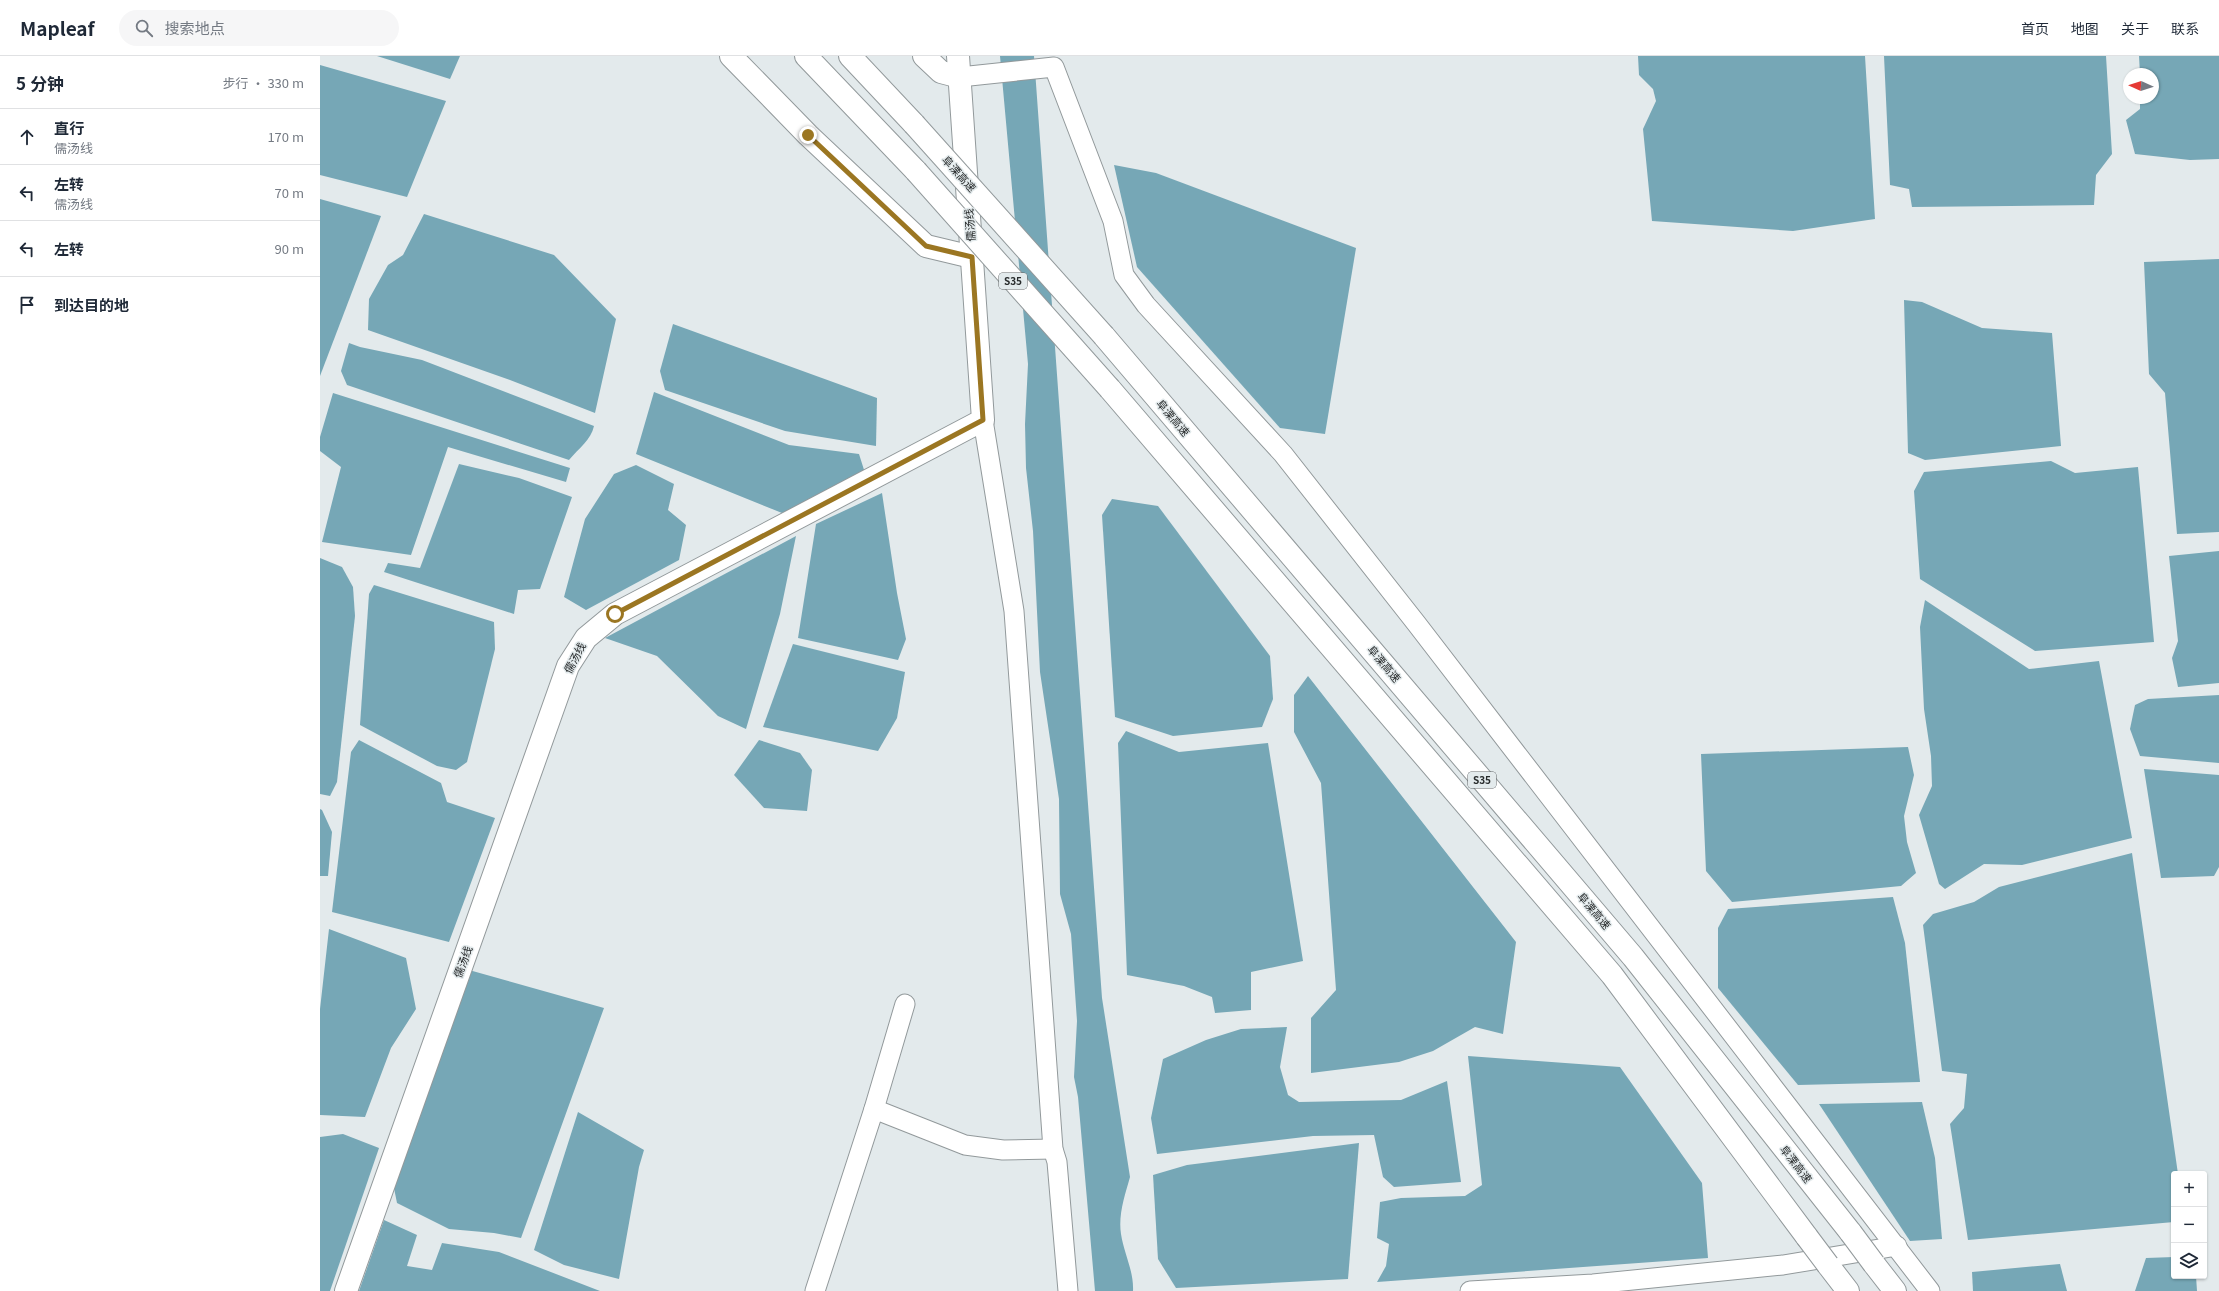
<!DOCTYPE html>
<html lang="zh">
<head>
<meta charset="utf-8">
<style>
	:root { --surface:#fff; --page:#f6f6f7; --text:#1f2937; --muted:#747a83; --line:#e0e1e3 }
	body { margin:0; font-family:Georgia,"Noto Sans SC",serif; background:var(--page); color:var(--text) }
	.controls { position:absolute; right:12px; bottom:12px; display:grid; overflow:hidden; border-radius:4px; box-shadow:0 1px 3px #0004 }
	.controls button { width:36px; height:36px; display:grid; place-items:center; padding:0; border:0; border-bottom:1px solid var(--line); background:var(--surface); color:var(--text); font:20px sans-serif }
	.compass { position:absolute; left:1803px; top:12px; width:36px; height:36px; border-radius:50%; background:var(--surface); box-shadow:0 1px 3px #0004; rotate:273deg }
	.stop { position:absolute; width:12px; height:12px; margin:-9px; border:3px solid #9b7622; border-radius:50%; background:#fff }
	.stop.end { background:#9b7622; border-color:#fff; box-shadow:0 1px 4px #0008 }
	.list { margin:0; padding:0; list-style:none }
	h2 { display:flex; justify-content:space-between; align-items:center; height:52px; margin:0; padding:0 16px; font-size:17px }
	h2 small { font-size:13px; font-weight:400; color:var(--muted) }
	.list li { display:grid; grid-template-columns:26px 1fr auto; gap:12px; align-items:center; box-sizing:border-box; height:56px; padding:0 16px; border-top:1px solid var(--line) }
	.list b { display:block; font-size:15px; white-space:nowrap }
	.list p { margin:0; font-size:13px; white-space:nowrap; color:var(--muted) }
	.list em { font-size:13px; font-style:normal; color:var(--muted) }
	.icon { flex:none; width:22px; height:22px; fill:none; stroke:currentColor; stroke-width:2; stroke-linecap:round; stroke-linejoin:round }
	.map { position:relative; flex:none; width:1899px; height:1235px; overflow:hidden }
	header { display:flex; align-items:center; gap:24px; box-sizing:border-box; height:56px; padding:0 20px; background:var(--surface); border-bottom:1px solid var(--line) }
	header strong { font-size:19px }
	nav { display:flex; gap:22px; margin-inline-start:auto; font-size:14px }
	.search { width:280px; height:36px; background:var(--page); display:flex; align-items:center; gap:10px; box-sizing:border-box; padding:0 14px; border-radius:22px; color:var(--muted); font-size:15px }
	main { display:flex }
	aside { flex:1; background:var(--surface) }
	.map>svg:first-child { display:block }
	.water { fill:#76a7b6 }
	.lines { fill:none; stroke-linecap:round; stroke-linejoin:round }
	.minor-casing { stroke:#92999b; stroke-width:21 }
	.tertiary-casing { stroke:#92999b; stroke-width:24 }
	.motorway-casing { stroke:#92999b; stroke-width:24 }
	.minor { stroke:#fff; stroke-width:19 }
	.tertiary { stroke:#fff; stroke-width:22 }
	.motorway { stroke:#fff; stroke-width:22 }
	.motorway-bridge-casing { stroke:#92999b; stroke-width:24; stroke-linecap:butt }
	.motorway-bridge { stroke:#fff; stroke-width:22 }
	.route { stroke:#9b7622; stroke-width:5 }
	.labels { text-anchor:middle; stroke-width:3; stroke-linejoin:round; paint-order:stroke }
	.shield { fill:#e3eaec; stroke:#606466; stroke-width:1 }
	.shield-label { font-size:10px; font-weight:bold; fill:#282b2c }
	.street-label { font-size:11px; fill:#282b2c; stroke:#e3eaec }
</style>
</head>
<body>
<header>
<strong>Mapleaf</strong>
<div class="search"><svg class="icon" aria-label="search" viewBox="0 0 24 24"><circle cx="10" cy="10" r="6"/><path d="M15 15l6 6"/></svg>搜索地点</div>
<nav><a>首页</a><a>地图</a><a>关于</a><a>联系</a></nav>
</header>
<main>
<aside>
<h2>5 分钟<small>步行 · 330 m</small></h2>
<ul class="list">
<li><svg class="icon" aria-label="ahead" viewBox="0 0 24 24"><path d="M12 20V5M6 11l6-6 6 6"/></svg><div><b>直行</b><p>儒汤线</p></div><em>170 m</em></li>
<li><svg class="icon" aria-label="left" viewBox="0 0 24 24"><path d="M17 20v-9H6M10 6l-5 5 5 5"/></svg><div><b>左转</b><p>儒汤线</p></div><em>70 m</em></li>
<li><svg class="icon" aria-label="left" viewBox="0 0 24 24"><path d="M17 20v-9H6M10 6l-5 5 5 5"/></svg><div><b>左转</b></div><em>90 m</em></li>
<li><svg class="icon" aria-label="arrive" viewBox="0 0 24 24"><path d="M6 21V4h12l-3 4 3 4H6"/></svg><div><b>到达目的地</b></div></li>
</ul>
</aside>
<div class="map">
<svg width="1899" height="1235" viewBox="0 0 1899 1235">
	<rect width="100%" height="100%" fill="#e3eaec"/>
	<g class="water">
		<polygon points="57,0 140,0 130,23"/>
		<path d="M 680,0 L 714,0 L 782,942 L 810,1121 C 805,1139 798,1159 801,1178 C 804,1198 814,1215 813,1235 L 775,1235 L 758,1041 L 754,1021 L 757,965 L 751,878 L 740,838 L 739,743 L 720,616 L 713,475 L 706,412 L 705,368 L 708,308 Z"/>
		<polygon points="1318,0 1545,0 1555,163 1473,175 1332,165 1323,73 1336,45 1333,33 1319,19"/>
		<polygon points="1564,0 1786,0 1792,98 1776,119 1774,149 1592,151 1589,133 1570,129"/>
		<polygon points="1819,0 1899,0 1899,103 1870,104 1815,98 1806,64 1820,53 1820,42 1833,42 1833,18 1820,18"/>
		<polygon points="0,9 126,45 87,141 0,119"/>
		<polygon points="794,109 836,117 1036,192 1005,378 960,372 817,211"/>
		<polygon points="0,143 61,160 0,320"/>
		<polygon points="104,158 234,199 296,263 275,357 190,324 48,274 49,243 68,209 83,199"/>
		<polygon points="1899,203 1899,476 1857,478 1845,337 1829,318 1824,206"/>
		<polygon points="1584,244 1602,246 1662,272 1732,277 1741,390 1605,404 1588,397"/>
		<polygon points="353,268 557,342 556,390 465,375 345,334 340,315"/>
		<path d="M 29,287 L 40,291 L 102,304 L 274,370 C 271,384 259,392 249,404 L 27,329 L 21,315 Z"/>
		<polygon points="334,336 469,389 539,398 545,417 462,457 316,398"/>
		<polygon points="13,337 250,412 246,426 128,391 91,499 2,486 21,411 0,395 0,381"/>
		<polygon points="1731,405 1755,417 1818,411 1834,586 1715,595 1600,523 1594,435 1604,416"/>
		<polygon points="139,408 199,422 252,441 220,533 198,534 194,558 64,516 68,507 100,512"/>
		<polygon points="316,409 354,428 348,454 366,469 359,504 266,554 244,541 265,463 294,418"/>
		<polygon points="562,437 577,537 586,583 578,604 478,582 496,468"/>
		<polygon points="792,443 838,450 950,600 953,643 942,671 853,680 795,661 782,459"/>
		<polygon points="476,480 460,558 426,673 398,660 337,600 285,582"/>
		<polygon points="1899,495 1899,627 1858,631 1852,602 1858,585 1849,500"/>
		<polygon points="0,502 22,511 33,531 35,560 17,726 10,740 0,738"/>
		<polygon points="54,529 174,566 175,593 147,706 136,714 117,710 40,669 49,538"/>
		<polygon points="1605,544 1709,613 1779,605 1812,782 1702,809 1664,808 1625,833 1619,828 1599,759 1612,730 1611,700 1604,653 1600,571"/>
		<polygon points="473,588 585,616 577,662 558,695 443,671"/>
		<polygon points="988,620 1196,886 1183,978 1155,971 1113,995 1079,1006 991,1017 991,962 1016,934 1001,727 974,676 974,639"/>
		<polygon points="1899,639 1899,707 1820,700 1810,673 1815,649 1828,643"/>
		<polygon points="806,675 859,696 948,687 983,905 931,916 931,954 895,957 892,941 864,930 807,919 798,687"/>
		<polygon points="39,684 121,727 127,746 175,762 129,886 12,856 31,696"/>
		<polygon points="439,684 480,697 492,714 487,755 444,752 414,719"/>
		<polygon points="1588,691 1594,719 1584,760 1587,786 1596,817 1581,830 1412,846 1386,815 1381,698"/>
		<polygon points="1824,713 1899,719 1899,811 1894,820 1841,822"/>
		<polygon points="0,753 2,754 12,776 8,820 0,820"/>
		<polygon points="1812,797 1858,1118 1854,1118 1854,1166 1648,1184 1630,1068 1644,1052 1647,1018 1622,1015 1603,869 1613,858 1654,846 1679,831"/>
		<polygon points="1573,841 1585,887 1600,1026 1478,1029 1398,932 1398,872 1408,853"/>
		<polygon points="9,873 86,902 96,953 71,992 45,1061 0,1059 0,953"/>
		<polygon points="149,914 284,952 201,1182 174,1177 129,1173 77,1147 74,1132"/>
		<polygon points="967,971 960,1011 968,1039 979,1046 1081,1044 1127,1025 1141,1126 1074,1131 1063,1121 1054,1079 993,1080 837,1098 831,1062 843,1003 886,984 921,973"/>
		<polygon points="1148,1000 1300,1011 1382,1127 1388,1202 1057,1226 1066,1210 1069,1188 1057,1182 1060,1146 1081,1142 1145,1140 1162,1129"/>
		<polygon points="1602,1046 1615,1102 1622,1183 1590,1185 1499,1048"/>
		<polygon points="258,1056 324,1094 319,1111 299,1223 244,1209 214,1194"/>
		<polygon points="23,1078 59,1092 10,1235 0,1235 0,1081"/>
		<polygon points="1039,1087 1028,1223 856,1232 838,1203 833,1119 867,1109"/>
		<polygon points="64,1164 97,1179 87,1210 112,1214 122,1187 179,1196 280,1235 39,1235"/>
		<polygon points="1854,1201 1854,1220 1876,1220 1877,1235 1815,1235 1826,1202"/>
		<polygon points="1740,1208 1747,1235 1653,1235 1652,1216"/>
	</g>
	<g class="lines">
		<defs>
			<g id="minor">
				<polyline points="640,21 734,11 793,165 804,219 826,249 963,398 1096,567 1610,1235"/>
				<polyline points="663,364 694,555 733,1093 737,1106 748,1235"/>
				<polyline points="554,1053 645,1089 683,1094 733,1093"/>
				<polyline points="495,1235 554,1053 585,948"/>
				<polyline points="1150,1235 1273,1228 1463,1209 1577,1190"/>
			</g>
			<g id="tertiary">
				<polyline points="411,0 488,79 606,190 652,201"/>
				<polyline points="604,0 621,16 640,21"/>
				<polyline points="26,1235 248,610 266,582 295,558 663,364 638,0"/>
			</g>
			<g id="motorway">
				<polyline points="486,0 596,115"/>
				<polyline points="530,0 594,68"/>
				<polyline points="784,280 1313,901 1531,1177"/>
				<polyline points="790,333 1292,919 1487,1181"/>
				<polyline points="1554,1208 1575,1235"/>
				<polyline points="1508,1209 1528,1235"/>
			</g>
		</defs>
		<use href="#minor" class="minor-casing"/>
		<use href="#tertiary" class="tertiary-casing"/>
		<use href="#motorway" class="motorway-casing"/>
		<use href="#minor" class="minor"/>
		<use href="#tertiary" class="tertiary"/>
		<use href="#motorway" class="motorway"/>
		<defs>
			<g id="motorway-bridge">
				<polyline points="594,68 784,280"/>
				<polyline points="596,115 790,333"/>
				<polyline points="1531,1177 1554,1208"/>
				<polyline points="1487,1181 1508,1209"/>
			</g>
		</defs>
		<use href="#motorway-bridge" class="motorway-bridge-casing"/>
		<use href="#motorway-bridge" class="motorway-bridge"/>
	</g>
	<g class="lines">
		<polyline class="route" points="295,558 663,364 652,201 606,190 488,79"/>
	</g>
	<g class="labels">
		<g class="shield">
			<rect x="679" y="217" width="28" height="16" rx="3"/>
			<rect x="1148" y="716" width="28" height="16" rx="3"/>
		</g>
		<g class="shield-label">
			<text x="693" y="229">S35</text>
			<text x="1162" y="728">S35</text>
		</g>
		<g class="street-label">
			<text transform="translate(639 118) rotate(48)" y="4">阜溧高速</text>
			<text transform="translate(650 169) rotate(-94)" y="4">儒汤线</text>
			<text transform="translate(853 362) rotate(50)" y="4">阜溧高速</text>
			<text transform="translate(255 602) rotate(-62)" y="4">儒汤线</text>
			<text transform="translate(1064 608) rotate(50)" y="4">阜溧高速</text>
			<text transform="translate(1274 855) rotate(50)" y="4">阜溧高速</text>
			<text transform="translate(143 906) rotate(-70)" y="4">儒汤线</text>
			<text transform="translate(1476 1108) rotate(52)" y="4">阜溧高速</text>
		</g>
	</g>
</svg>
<div class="controls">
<button>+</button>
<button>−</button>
<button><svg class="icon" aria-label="layers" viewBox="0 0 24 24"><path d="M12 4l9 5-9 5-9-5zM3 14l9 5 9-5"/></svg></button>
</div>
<svg class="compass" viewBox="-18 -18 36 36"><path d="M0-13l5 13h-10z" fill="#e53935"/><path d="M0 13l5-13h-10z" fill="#747a83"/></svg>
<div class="stop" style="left:295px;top:558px"></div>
<div class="stop end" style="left:488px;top:79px"></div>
</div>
</main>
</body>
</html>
